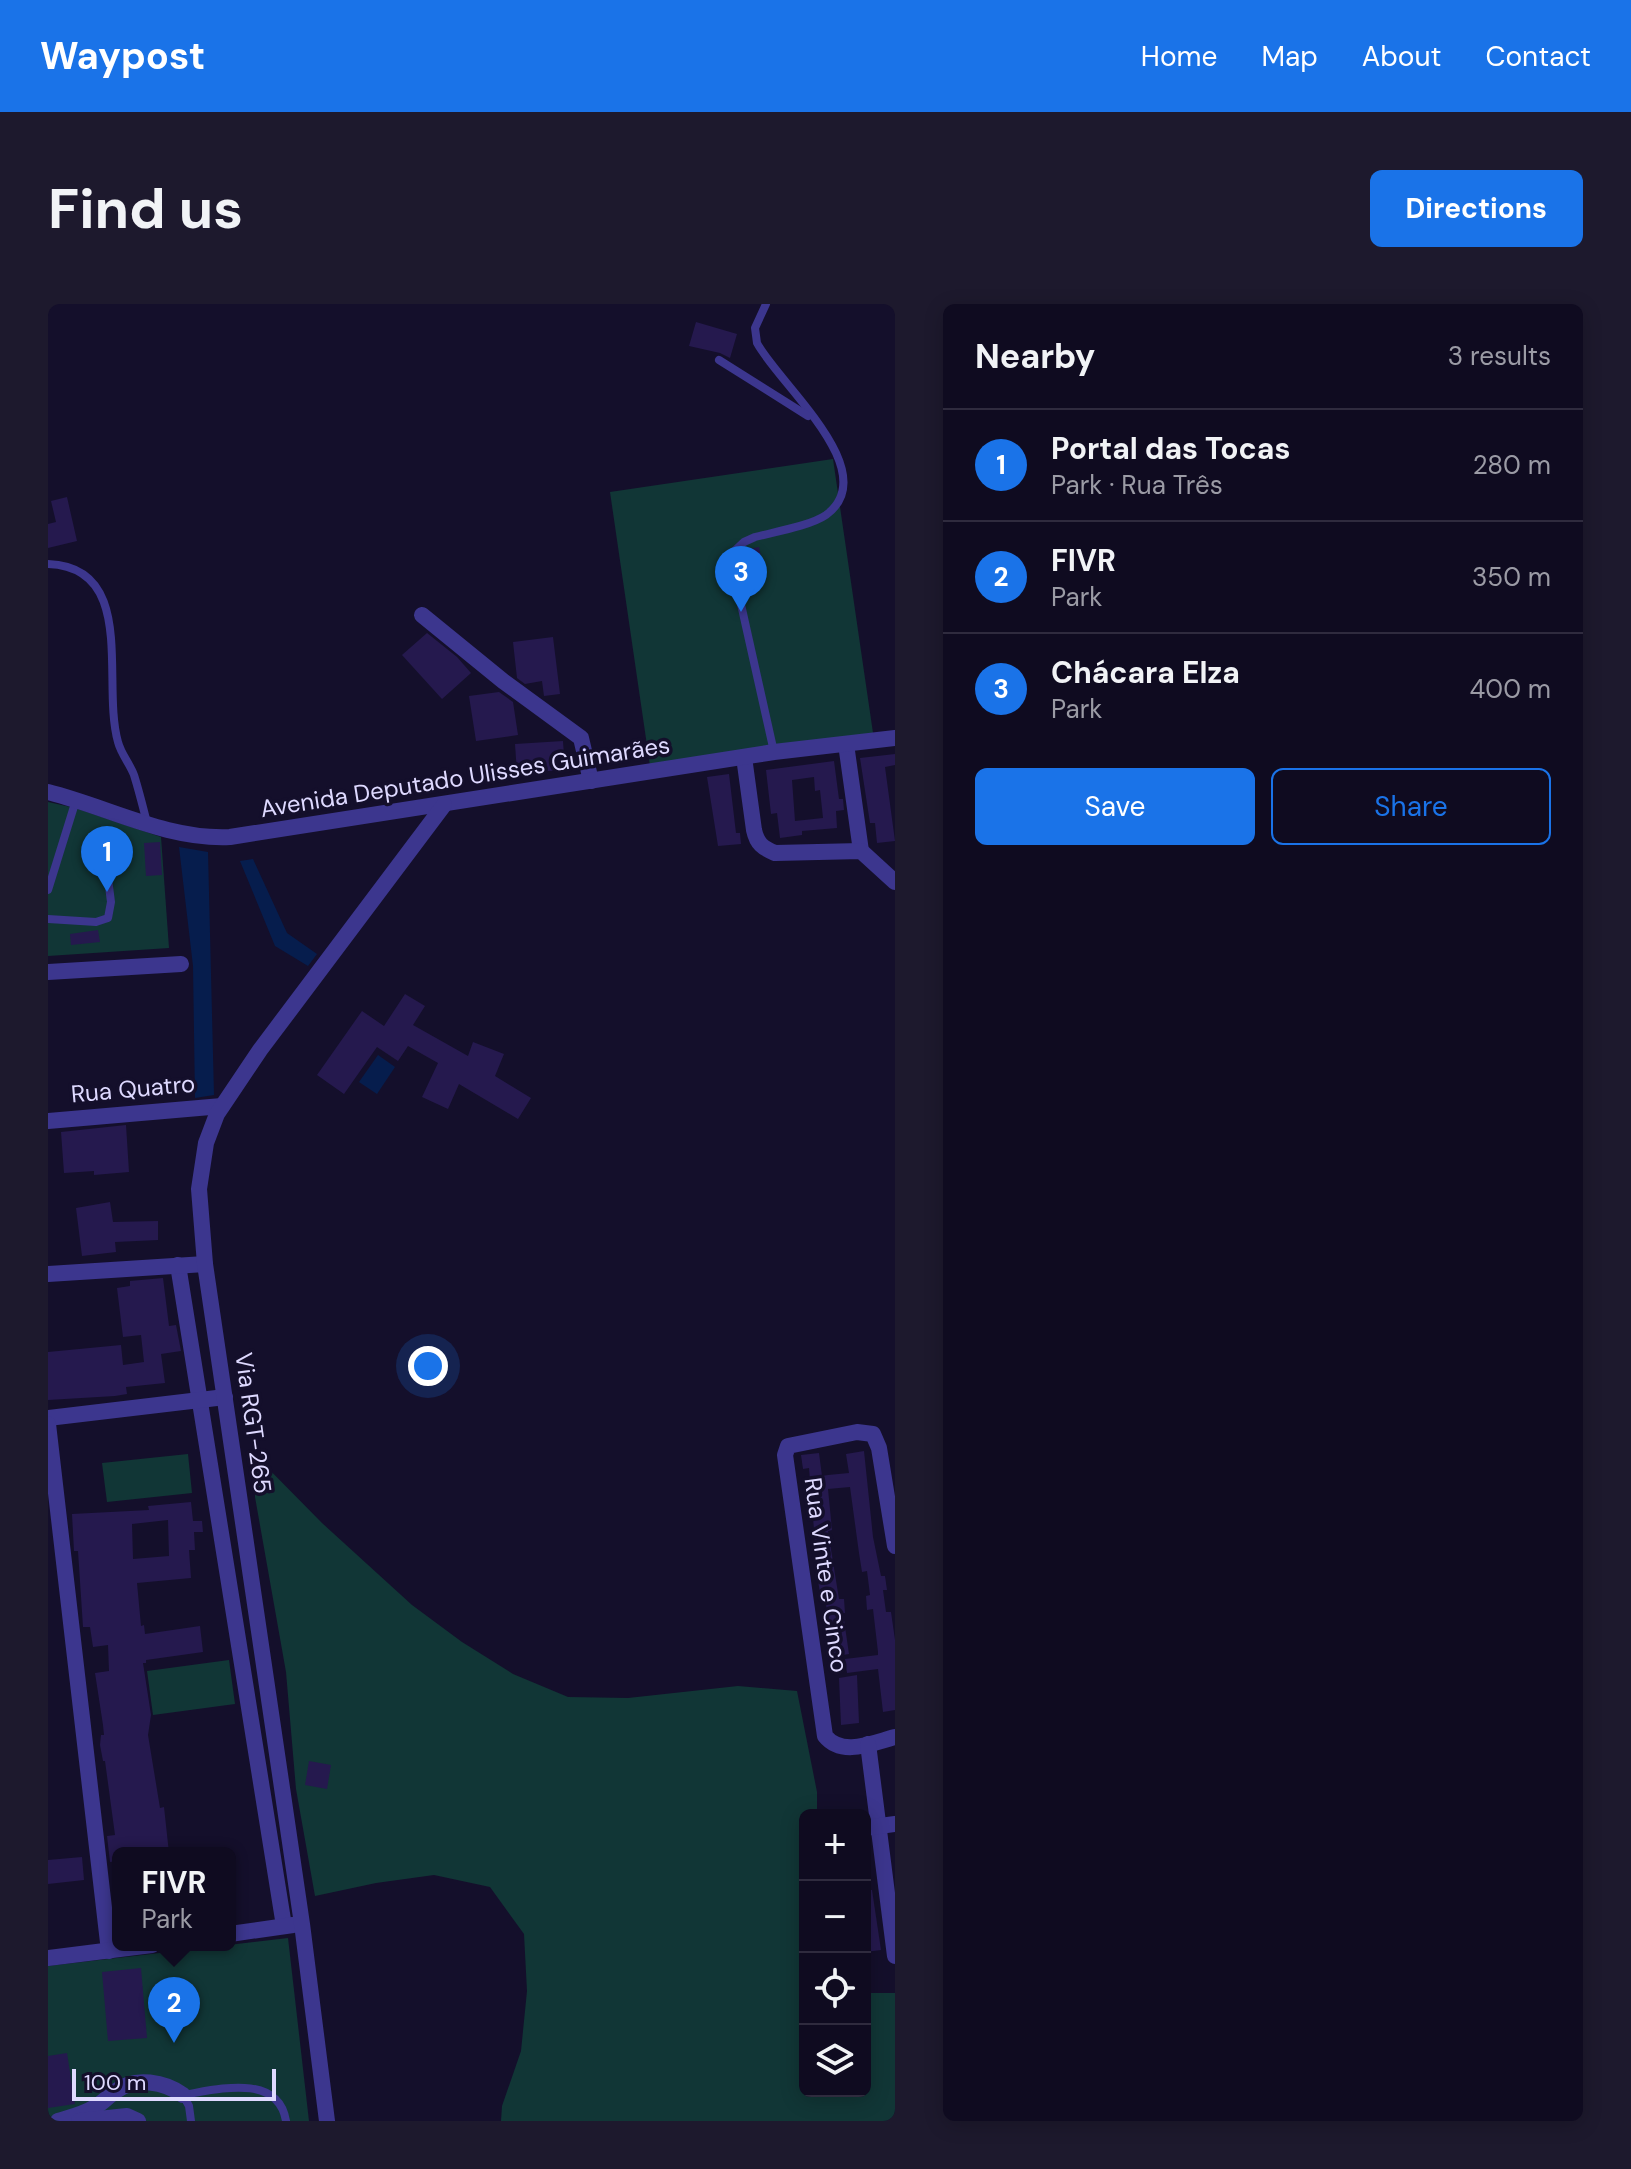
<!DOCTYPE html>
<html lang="en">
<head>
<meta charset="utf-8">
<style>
	:root { --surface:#0f0b20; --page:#1d192d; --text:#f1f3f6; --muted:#9b9ba5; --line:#2f2b3e; --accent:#1a73e8 }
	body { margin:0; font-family:"DM Sans",sans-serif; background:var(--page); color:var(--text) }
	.controls { position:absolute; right:24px; bottom:24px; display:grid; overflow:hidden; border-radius:12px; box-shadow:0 4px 20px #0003 }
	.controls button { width:72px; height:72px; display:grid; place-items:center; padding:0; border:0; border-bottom:2px solid var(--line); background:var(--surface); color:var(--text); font:40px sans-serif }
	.scale { position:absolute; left:24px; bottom:20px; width:204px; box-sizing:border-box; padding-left:8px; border:4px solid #ded9ff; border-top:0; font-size:22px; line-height:28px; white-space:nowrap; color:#ded9ff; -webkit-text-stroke:6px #140f2b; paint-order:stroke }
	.you { position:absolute; left:380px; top:1062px; width:28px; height:28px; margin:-20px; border:6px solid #fff; border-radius:50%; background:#1a73e8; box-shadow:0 0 0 12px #1a73e833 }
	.badge { display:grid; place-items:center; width:52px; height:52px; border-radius:50%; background:var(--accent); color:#fff; font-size:26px; font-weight:700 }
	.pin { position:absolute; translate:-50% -66px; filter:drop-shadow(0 2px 4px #0008) }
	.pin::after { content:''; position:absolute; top:42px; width:28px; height:24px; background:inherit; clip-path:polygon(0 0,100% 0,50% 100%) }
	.popup { position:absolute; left:64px; top:1543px; width:124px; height:104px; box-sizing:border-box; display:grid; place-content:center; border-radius:12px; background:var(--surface); filter:drop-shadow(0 2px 6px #0005); font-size:26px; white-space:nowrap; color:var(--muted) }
	.popup b { font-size:30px; color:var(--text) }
	.popup::after { content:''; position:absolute; left:50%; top:100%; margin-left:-16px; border:16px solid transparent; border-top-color:var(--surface) }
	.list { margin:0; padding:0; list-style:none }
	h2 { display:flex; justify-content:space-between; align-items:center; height:104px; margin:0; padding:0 32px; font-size:34px }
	h2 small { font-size:26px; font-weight:400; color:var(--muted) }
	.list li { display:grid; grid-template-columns:52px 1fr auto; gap:24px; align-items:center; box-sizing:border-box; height:112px; padding:0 32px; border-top:2px solid var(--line) }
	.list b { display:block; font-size:30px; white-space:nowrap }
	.list p { margin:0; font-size:26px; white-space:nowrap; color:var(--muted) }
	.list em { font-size:26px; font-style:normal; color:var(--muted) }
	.actions { display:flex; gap:16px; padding:24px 32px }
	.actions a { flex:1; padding:18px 0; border:2px solid var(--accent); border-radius:12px; text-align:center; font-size:28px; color:var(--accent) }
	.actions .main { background:var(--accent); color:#fff }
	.icon { flex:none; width:44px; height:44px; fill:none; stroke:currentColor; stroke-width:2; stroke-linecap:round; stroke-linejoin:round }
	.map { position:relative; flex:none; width:847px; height:1817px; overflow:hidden; border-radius:12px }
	header { display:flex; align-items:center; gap:48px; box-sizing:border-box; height:112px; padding:0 40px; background:var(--accent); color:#fff }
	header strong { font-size:38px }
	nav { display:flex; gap:44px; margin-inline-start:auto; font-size:28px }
	.intro { display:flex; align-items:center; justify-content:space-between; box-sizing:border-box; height:192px; padding:0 48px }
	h1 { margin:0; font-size:56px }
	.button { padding:20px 36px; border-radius:12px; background:var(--accent); color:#fff; font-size:28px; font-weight:700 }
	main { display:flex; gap:48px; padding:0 48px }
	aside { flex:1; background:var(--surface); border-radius:12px; box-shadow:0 4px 20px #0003 }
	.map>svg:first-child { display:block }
	.green { fill:#113636 }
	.water { fill:#061d4d }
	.building { fill:#25194e; fill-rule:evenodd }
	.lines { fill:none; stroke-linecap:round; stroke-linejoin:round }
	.lane { stroke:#3c368e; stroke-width:8 }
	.street { stroke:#3c368e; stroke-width:16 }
	.labels { text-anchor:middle; stroke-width:7; stroke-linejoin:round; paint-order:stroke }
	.street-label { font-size:24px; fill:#ded9ff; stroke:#140f2b }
</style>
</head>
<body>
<header>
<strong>Waypost</strong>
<nav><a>Home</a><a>Map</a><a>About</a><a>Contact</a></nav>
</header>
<div class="intro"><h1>Find us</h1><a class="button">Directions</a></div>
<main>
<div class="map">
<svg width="847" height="1817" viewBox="0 0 847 1817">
	<rect width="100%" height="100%" fill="#140f2b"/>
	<g class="green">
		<polygon points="785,155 825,429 602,462 562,188"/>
		<polygon points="0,498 27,504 113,533 121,644 0,652"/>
		<polygon points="140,1150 144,1189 59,1198 54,1159"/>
		<polygon points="206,1150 274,1219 364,1301 414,1338 465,1370 520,1393 580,1394 690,1382 749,1387 769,1488 769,1511 757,1511 757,1787 817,1787 817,1689 847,1689 847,1817 453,1817 454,1802 473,1747 479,1687 476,1630 442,1583 386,1571 328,1579 267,1592 248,1485 238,1368 207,1193"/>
		<polygon points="181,1356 187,1400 105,1411 99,1367"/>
		<polygon points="240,1634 261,1817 0,1817 0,1662"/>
	</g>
	<g class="water">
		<polygon points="131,543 160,548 166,791 147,794 145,662"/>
		<polygon points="205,555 239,629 269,650 260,662 227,642 192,557"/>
		<polygon points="330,751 347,763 329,790 311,778"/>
	</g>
	<g class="building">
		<polygon points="648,18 689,30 682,54 672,49 641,42"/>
		<polygon points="19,193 29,237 0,244 0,220 8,218 3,197"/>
		<polygon points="711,243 716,267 698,271 693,250 698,246"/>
		<polygon points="379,329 409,353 423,369 394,395 354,351"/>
		<polygon points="505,333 512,390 496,392 494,377 477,380 469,374 465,338"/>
		<polygon points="451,388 465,398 470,431 428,437 421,392"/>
		<polygon points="515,437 517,466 469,469 467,440"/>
		<polygon points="847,450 847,461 837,463 847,537 829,539 827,519 822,519 812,454"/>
		<path d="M 786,457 L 791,495 L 795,495 L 796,506 L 788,507 L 789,524 L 754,527 L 754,531 L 732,534 L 729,509 L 723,510 L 718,466 ZM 766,473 L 767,487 L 772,486 L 775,514 L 747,517 L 744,476 Z"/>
		<polygon points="681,470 688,529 692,529 693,540 670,542 659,473"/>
		<polygon points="112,538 114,571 98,572 96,539"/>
		<polygon points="50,626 52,638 23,641 22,630"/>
		<polygon points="357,690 377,702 365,721 420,752 425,738 456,750 447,772 483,794 470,815 411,780 400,805 374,793 390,759 360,742 350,757 329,743 296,790 269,771 314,707 336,722"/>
		<polygon points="78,821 81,868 46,871 46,867 16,869 13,828"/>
		<polygon points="62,898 65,918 110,917 110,936 67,938 68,948 34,952 28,904"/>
		<polygon points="115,974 121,1022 128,1021 133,1047 113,1050 117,1079 78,1083 79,1090 67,1092 0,1096 0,1048 73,1041 75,1061 96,1058 93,1031 75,1033 69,984 82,982 82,977"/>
		<polygon points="816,1147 825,1233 833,1272 837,1272 839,1286 835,1286 838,1308 843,1308 847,1336 847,1406 835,1408 830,1365 799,1369 797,1355 830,1351 830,1348 825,1305 819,1306 818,1292 822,1291 819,1267 814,1268 811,1249 802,1183 780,1185 784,1226 780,1227 791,1295 796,1295 797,1309 795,1309 801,1350 783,1353 777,1288 772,1289 764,1239 767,1238 761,1164 755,1165 753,1151 771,1149 774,1172 780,1171 801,1169 798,1150"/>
		<path d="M 143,1198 L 145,1217 L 154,1217 L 155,1228 L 146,1228 L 147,1246 L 141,1246 L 143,1274 L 89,1279 L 93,1322 L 96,1321 L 97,1330 L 152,1322 L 155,1348 L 98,1356 L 98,1359 L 95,1359 L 103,1411 L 100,1431 L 112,1504 L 116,1503 L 121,1549 L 70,1549 L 70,1557 L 62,1558 L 59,1532 L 67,1531 L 57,1457 L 55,1457 L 52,1441 L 53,1431 L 56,1431 L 55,1421 L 47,1369 L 61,1367 L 60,1341 L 45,1343 L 42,1323 L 35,1323 L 30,1247 L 26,1247 L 24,1210 L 101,1206 L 100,1202 ZM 120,1216 L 121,1252 L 85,1255 L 84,1220 Z"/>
		<polygon points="809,1371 811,1419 793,1421 791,1374"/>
		<polygon points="261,1457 283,1461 279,1485 257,1481"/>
		<polygon points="34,1553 36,1576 0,1580 0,1556"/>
		<polygon points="817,1586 824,1586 833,1646 817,1648"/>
		<polygon points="93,1664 99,1734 60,1737 54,1668"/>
		<polygon points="19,1749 27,1800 0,1804 0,1752"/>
	</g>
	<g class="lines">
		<g class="lane">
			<path d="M 718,0 L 707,24 L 709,39 C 730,79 837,168 778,211 C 762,222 726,228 707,233 L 696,238 L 682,251 L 726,448"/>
			<polyline points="671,56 760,112"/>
			<path d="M 0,260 C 90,263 53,379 70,438 C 73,450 82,460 86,471 C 91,487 95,503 99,519"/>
			<polyline points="0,586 28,496"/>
			<polyline points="0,615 48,618 60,614 63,598 58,559"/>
			<path d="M 143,1817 L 141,1802 L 135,1791 C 167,1786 230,1768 238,1817"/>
		</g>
		<g class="street">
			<polyline points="374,311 455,377 533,434 543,477"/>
			<polyline points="798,440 813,547"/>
			<path d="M 696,453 L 706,526 C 709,540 715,544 727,549 L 813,547 L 847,578"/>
			<path d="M 0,488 C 60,503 119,536 182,533 L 726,448 L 847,434"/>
			<polyline points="0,668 133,660"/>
			<polyline points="0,817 174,802"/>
			<polyline points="130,961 236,1622"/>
			<polyline points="0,970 157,960"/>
			<polyline points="0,1114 177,1093"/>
			<polyline points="0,1120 61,1647"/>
			<path d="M 847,1242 L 831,1144 L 825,1130 L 809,1128 L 740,1142 L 737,1151 L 777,1432 C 794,1453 824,1439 847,1433"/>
			<polyline points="820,1440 847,1652"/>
			<polyline points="817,1524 847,1520"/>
			<polyline points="182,1630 245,1621"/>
			<polyline points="0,1654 104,1641"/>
			<path d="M 10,1817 C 23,1813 36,1810 47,1803 C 55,1799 60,1792 68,1787 C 87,1772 117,1778 135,1791"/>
			<polyline points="31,1817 79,1812 90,1817"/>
			<polyline points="279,1817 254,1620 157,960 151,885 158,839 169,810 212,746 396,501"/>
		</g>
	</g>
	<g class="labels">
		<g class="street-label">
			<text transform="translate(417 473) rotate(-9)" y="8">Avenida Deputado Ulisses Guimarães</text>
			<text transform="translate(85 785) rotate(-5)" y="8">Rua Quatro</text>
			<text transform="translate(205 1119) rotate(82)" y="8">Via RGT-265</text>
			<text transform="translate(778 1271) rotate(82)" y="8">Rua Vinte e Cinco</text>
		</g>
	</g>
</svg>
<div class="controls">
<button>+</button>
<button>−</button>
<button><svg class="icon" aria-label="locate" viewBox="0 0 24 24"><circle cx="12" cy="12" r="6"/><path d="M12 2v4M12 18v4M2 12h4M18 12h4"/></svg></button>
<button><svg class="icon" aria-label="layers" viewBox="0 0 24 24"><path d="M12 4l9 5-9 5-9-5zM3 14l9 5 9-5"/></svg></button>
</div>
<div class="scale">100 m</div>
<div class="you"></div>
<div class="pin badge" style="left:59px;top:588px">1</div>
<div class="pin badge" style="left:126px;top:1739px">2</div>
<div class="popup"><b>FIVR</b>Park</div>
<div class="pin badge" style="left:693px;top:308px">3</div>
</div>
<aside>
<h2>Nearby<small>3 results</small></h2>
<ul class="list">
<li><span class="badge">1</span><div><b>Portal das Tocas</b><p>Park · Rua Três</p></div><em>280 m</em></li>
<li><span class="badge">2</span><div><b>FIVR</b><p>Park</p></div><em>350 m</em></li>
<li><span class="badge">3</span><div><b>Chácara Elza</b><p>Park</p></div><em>400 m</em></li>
</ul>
<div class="actions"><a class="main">Save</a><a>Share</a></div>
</aside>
</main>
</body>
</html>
